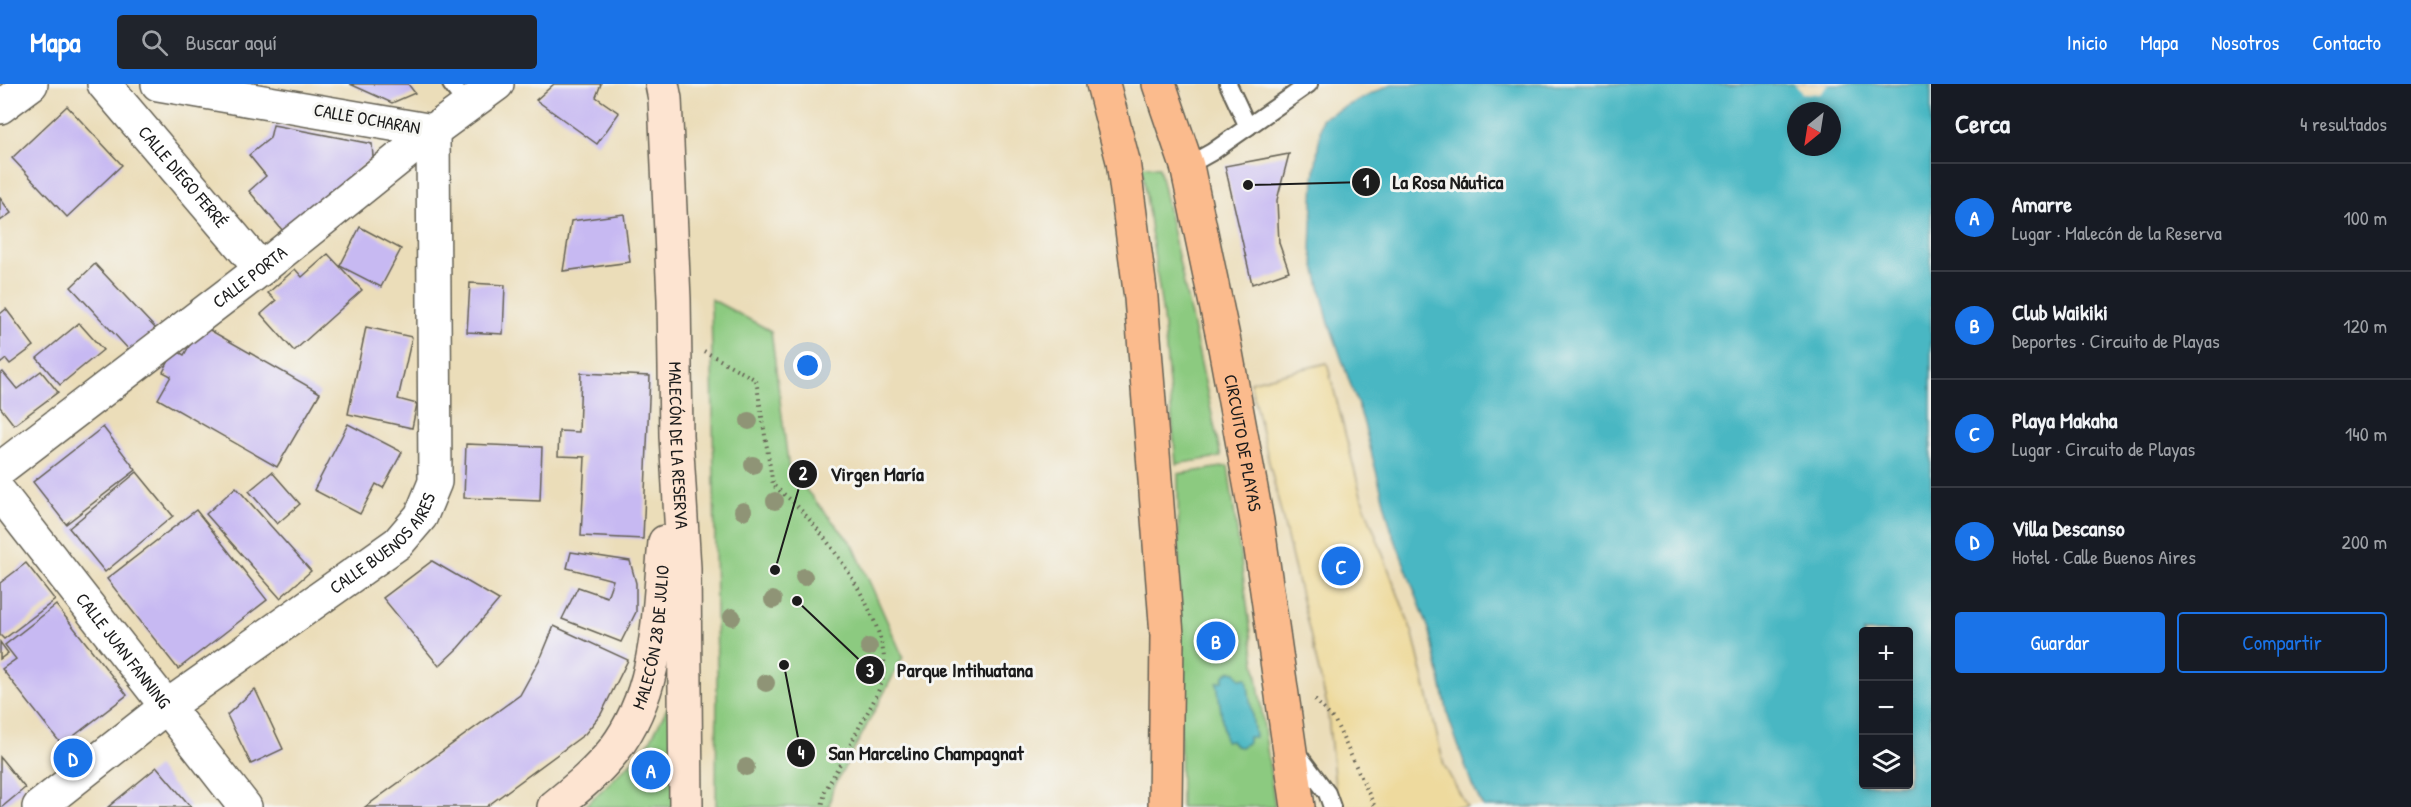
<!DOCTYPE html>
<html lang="es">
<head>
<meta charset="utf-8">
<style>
	:root { --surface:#171b24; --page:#20242c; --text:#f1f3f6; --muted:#9ea1a6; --line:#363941; --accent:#1a73e8 }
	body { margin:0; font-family:"Patrick Hand",sans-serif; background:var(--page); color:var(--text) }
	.controls { position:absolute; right:18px; bottom:18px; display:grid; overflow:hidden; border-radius:6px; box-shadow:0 3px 9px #0003 }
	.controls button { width:54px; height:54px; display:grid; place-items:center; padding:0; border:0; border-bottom:2px solid var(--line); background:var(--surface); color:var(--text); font:30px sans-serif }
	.compass { position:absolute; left:1787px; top:18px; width:54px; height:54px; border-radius:50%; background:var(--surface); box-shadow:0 3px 9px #0003; rotate:210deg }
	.you { position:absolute; left:808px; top:282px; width:21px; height:21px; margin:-15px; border:4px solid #fff; border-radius:50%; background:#1a73e8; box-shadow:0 0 0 9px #1a73e833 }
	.badge { display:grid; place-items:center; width:39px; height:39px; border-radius:50%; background:var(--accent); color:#fff; font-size:20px; font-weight:700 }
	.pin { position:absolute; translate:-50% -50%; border:3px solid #fff; box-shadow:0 2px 6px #0006 }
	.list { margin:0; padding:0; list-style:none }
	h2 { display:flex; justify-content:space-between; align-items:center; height:78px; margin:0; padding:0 24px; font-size:26px }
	h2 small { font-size:20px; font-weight:400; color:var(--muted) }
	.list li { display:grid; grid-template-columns:39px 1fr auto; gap:18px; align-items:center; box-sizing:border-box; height:108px; padding:0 24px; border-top:2px solid var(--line) }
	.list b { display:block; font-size:22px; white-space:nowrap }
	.list p { margin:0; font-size:20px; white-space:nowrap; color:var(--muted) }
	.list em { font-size:20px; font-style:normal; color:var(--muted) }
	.actions { display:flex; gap:12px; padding:18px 24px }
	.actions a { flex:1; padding:14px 0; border:2px solid var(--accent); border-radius:6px; text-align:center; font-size:21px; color:var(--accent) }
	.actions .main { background:var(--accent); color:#fff }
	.icon { flex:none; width:33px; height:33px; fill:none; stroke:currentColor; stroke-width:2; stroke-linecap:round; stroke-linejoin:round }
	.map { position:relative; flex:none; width:1931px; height:723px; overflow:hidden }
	header { display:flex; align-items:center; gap:36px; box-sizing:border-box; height:84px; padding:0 30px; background:var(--accent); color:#fff }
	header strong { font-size:28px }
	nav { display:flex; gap:33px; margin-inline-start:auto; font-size:21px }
	.search { width:420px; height:54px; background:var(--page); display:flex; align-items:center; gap:15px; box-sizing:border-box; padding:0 21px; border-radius:6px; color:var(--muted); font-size:22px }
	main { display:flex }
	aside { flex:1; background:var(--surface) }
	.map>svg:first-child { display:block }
	.green { fill:#8cca80; stroke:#54734e; stroke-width:1.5 }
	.sand { fill:#eeda9e; stroke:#857b5d; stroke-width:1.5 }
	.water { fill:#49b7c3; stroke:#326a70; stroke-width:1.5; fill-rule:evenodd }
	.pier { fill:#ebddb9 }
	.building { fill:#c7b9f2 }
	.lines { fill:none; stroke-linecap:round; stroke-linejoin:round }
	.service-casing { stroke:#646053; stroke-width:20 }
	.minor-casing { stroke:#646053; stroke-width:36 }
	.secondary-casing { stroke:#646053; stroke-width:36 }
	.trunk-casing { stroke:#646053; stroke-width:36 }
	.path { stroke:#646053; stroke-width:4; stroke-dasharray:1.5 4.5; stroke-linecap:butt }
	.service { stroke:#fff; stroke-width:16 }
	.minor { stroke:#fff; stroke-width:33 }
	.secondary { stroke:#fde4d1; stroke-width:33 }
	.trunk { stroke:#fbbb8d; stroke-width:33 }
	.tree { fill:#8f9476 }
	.labels { text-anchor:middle; stroke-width:6; stroke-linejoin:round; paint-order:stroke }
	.street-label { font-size:18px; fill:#1c1c1c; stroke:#f6f6f2 }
	.leader { fill:none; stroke:#1c1c1c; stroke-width:2 }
	.callout-dot { fill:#1c1c1c; stroke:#f6f6f2; stroke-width:2 }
	.mark-label { font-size:18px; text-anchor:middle; font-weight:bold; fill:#fff }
	.callout-label { font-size:20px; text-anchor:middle; font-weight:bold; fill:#1c1c1c; stroke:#f6f6f2; stroke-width:6; stroke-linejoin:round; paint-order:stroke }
</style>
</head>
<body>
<header>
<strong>Mapa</strong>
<div class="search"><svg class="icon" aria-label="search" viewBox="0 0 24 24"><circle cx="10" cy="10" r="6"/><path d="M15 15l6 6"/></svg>Buscar aquí</div>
<nav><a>Inicio</a><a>Mapa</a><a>Nosotros</a><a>Contacto</a></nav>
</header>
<main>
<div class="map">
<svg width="1931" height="723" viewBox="0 0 1931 723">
	<rect width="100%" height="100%" fill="#f6f6f2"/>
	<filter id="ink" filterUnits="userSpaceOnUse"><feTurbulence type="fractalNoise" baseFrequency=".0167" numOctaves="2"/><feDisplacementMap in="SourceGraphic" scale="12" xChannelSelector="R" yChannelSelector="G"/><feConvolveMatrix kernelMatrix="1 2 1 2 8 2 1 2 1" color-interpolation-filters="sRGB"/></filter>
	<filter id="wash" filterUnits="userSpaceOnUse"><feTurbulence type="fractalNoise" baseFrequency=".008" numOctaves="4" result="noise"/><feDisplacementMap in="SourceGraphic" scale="24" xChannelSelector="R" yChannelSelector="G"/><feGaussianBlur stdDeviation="1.35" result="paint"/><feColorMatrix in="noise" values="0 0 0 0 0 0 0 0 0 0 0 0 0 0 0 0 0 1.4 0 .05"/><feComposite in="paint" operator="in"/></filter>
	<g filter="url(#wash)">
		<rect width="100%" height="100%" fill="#ebddb9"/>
		<g class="green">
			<polygon points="1142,82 1159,83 1221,373 1176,380 1163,233"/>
			<polygon points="711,215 771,247 789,386 853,461 903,573 832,707 829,723 716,723 717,588"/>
			<polygon points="1228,382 1275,723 1181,723 1178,390"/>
			<polygon points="675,609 676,723 584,723 646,664"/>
		</g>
		<polygon class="sand" points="1327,279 1362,415 1413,550 1444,681 1467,723 1337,723 1327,621 1250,298"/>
		<g class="water">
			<path d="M 1392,0 L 1931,0 L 1931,723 L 1483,723 L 1472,701 L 1449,635 L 1430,548 L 1391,445 L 1363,336 L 1328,236 L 1311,166 L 1314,94 L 1322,34 ZM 1796,27 L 1832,27 L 1832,63 L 1796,63 ZM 1864,548 L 1908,548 L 1908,700 L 1864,700 Z"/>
			<polygon points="1230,587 1236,588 1240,595 1247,594 1255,653 1248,653 1248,658 1241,663 1235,662 1231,656 1225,657 1217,598 1223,597 1224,592"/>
		</g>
		<polygon class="pier" points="1795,0 1829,0 1820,10 1802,9"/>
		<g id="blocks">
			<g class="building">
				<polygon points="350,0 408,0 415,9 392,19"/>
				<polygon points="554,0 601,0 596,13 619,29 597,60 536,16"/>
				<polygon points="67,22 122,81 67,133 12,74"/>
				<polygon points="273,41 372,60 373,73 283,147 249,107 266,92 249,71 270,54"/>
				<polygon points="1289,70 1277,116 1279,159 1289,187 1252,200 1225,82"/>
				<polygon points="0,114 11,129 0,137"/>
				<polygon points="624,130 630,178 563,187 571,137"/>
				<polygon points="360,143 401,165 381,203 340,182"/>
				<polygon points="328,170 362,206 294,267 261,230 276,217 268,209 295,185 302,193"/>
				<polygon points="95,180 156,245 131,268 71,203"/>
				<polygon points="470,199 505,201 503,250 467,248"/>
				<polygon points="6,225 34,262 10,280 6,275 0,280 0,230"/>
				<polygon points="79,239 103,266 60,301 37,274"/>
				<polygon points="201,241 320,309 277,383 158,315 171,292 163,288 175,266 184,271"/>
				<polygon points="366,243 412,253 398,315 417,320 412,344 348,330"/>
				<polygon points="41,287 58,308 14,341 0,323 0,290 3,288 17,305"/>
				<polygon points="581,289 650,292 643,455 581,452 585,373 558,372 559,347 579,348"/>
				<polygon points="348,340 402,368 383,404 376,400 360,430 314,406"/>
				<polygon points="103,343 136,386 66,440 33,398"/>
				<polygon points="466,360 542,363 540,417 464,414"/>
				<polygon points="137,388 173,432 105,488 69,444"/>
				<polygon points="272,388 300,420 277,440 249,407"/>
				<polygon points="236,403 311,487 280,514 206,430"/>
				<polygon points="196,426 267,516 178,585 107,495"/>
				<polygon points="571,468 630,477 636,499 636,528 621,558 562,535 578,503 607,513 613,496 567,484"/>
				<polygon points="432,477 499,516 458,564 439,582 383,514"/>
				<polygon points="26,479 55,516 4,555 0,551 0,499"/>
				<polygon points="56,521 127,611 62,661 2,585 16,575 5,561"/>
				<polygon points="554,542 628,576 601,630 585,650 486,723 365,723 520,611 542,571"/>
				<polygon points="0,558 8,569 0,575"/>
				<polygon points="255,605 283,665 251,680 227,631"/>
				<polygon points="0,673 25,704 2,723 0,723"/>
				<polygon points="157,683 191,723 108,723"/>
			</g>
		</g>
	</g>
	<g filter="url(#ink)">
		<use href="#blocks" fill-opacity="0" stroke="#646053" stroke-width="1.5"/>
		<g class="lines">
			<defs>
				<g id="service">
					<polyline points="451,0 467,21"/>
					<polyline points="1228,0 1248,43"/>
					<polyline points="1187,82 1212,68 1309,0"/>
					<polyline points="1297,669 1327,709 1332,723"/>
				</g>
				<g id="minor">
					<path id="s1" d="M 104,0 L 261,185"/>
					<polyline points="0,23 31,0"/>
					<path id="s2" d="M 0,385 L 261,185 L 433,47 L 497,0"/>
					<path id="s3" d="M 0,409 L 245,723"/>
					<path id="s4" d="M 39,723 L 166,623 L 398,459 L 421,432 L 435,398 L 433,47 L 158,0"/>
				</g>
				<g id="secondary">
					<path id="s5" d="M 662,0 L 665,15 L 674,215 L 676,352 L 684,484 L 686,723"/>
					<path id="s6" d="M 554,723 C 576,705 597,688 614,666 C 660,606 658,530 665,458"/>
				</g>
				<g id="trunk">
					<polyline points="1103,0 1123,77 1141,214 1167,551 1165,723"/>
					<path id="s7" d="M 1159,0 L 1187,82 L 1224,258 L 1257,437 L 1298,723"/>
				</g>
			</defs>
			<use href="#service" class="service-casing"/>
			<use href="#minor" class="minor-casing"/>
			<use href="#secondary" class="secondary-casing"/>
			<use href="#trunk" class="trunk-casing"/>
			<g class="path">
				<path d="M 704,267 L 756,296 L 773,401 C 782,409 792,416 800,425 C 832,459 894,544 883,593 C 879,609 870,624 862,638 C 850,661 838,684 825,707 L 822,723"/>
				<polyline points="1315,616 1335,637 1375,723"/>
			</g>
			<use href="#service" class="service"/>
			<use href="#minor" class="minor"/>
			<use href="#secondary" class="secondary"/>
			<use href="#trunk" class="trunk"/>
		</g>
		<g class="tree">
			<circle cx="749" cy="337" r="9"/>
			<circle cx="753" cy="381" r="9"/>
			<circle cx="775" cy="417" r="9"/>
			<circle cx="743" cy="427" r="9"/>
			<circle cx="804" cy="493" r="9"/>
			<circle cx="773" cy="516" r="9"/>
			<circle cx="732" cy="533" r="9"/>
			<circle cx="869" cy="563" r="9"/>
			<circle cx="766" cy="599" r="9"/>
			<circle cx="746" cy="683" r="9"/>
		</g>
	</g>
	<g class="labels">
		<g class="street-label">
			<text transform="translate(367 35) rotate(10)" y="6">CALLE OCHARAN</text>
			<text dy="6" stroke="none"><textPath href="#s1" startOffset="122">CALLE DIEGO FERRÉ</textPath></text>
			<text dy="6" stroke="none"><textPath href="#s2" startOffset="315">CALLE PORTA</textPath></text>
			<text dy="6" stroke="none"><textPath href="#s7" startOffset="369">CIRCUITO DE PLAYAS</textPath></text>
			<text dy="6" stroke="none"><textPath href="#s5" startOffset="362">MALECÓN DE LA RESERVA</textPath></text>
			<text dy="6" stroke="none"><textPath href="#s4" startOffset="435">CALLE BUENOS AIRES</textPath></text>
			<text dy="6" stroke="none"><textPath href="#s6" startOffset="204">MALECÓN 28 DE JULIO</textPath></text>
			<text dy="6" stroke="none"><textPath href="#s3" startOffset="200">CALLE JUAN FANNING</textPath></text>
		</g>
	</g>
	<path class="leader" d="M1248 101L1366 98M775 486L803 390M797 517L870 586M784 581L801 669"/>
	<g class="callout-dot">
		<circle cx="1248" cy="101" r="6"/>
		<circle cx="775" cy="486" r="6"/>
		<circle cx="797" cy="517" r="6"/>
		<circle cx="784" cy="581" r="6"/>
		<circle cx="1366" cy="98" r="15"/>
		<circle cx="803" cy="390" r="15"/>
		<circle cx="870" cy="586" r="15"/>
		<circle cx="801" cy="669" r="15"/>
	</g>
	<g class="mark-label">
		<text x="1366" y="104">1</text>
		<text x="803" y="396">2</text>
		<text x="870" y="593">3</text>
		<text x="801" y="675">4</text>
	</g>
	<g class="callout-label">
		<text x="1448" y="105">La Rosa Náutica</text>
		<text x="877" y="397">Virgen María</text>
		<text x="965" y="593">Parque Intihuatana</text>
		<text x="926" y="676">San Marcelino Champagnat</text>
	</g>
</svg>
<div class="controls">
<button>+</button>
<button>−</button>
<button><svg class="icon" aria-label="layers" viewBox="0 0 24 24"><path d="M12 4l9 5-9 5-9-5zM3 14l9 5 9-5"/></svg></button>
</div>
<svg class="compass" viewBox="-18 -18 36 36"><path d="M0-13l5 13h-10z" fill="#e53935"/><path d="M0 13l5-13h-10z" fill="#9ea1a6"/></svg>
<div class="you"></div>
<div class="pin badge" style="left:651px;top:686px">A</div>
<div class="pin badge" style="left:1216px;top:557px">B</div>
<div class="pin badge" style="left:1341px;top:482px">C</div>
<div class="pin badge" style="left:73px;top:674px">D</div>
</div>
<aside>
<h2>Cerca<small>4 resultados</small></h2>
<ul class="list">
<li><span class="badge">A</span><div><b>Amarre</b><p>Lugar · Malecón de la Reserva</p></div><em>100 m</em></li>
<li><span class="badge">B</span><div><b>Club Waikiki</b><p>Deportes · Circuito de Playas</p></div><em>120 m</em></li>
<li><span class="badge">C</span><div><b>Playa Makaha</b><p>Lugar · Circuito de Playas</p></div><em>140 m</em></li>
<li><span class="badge">D</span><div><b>Villa Descanso</b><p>Hotel · Calle Buenos Aires</p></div><em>200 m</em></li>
</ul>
<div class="actions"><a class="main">Guardar</a><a>Compartir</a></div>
</aside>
</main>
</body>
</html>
